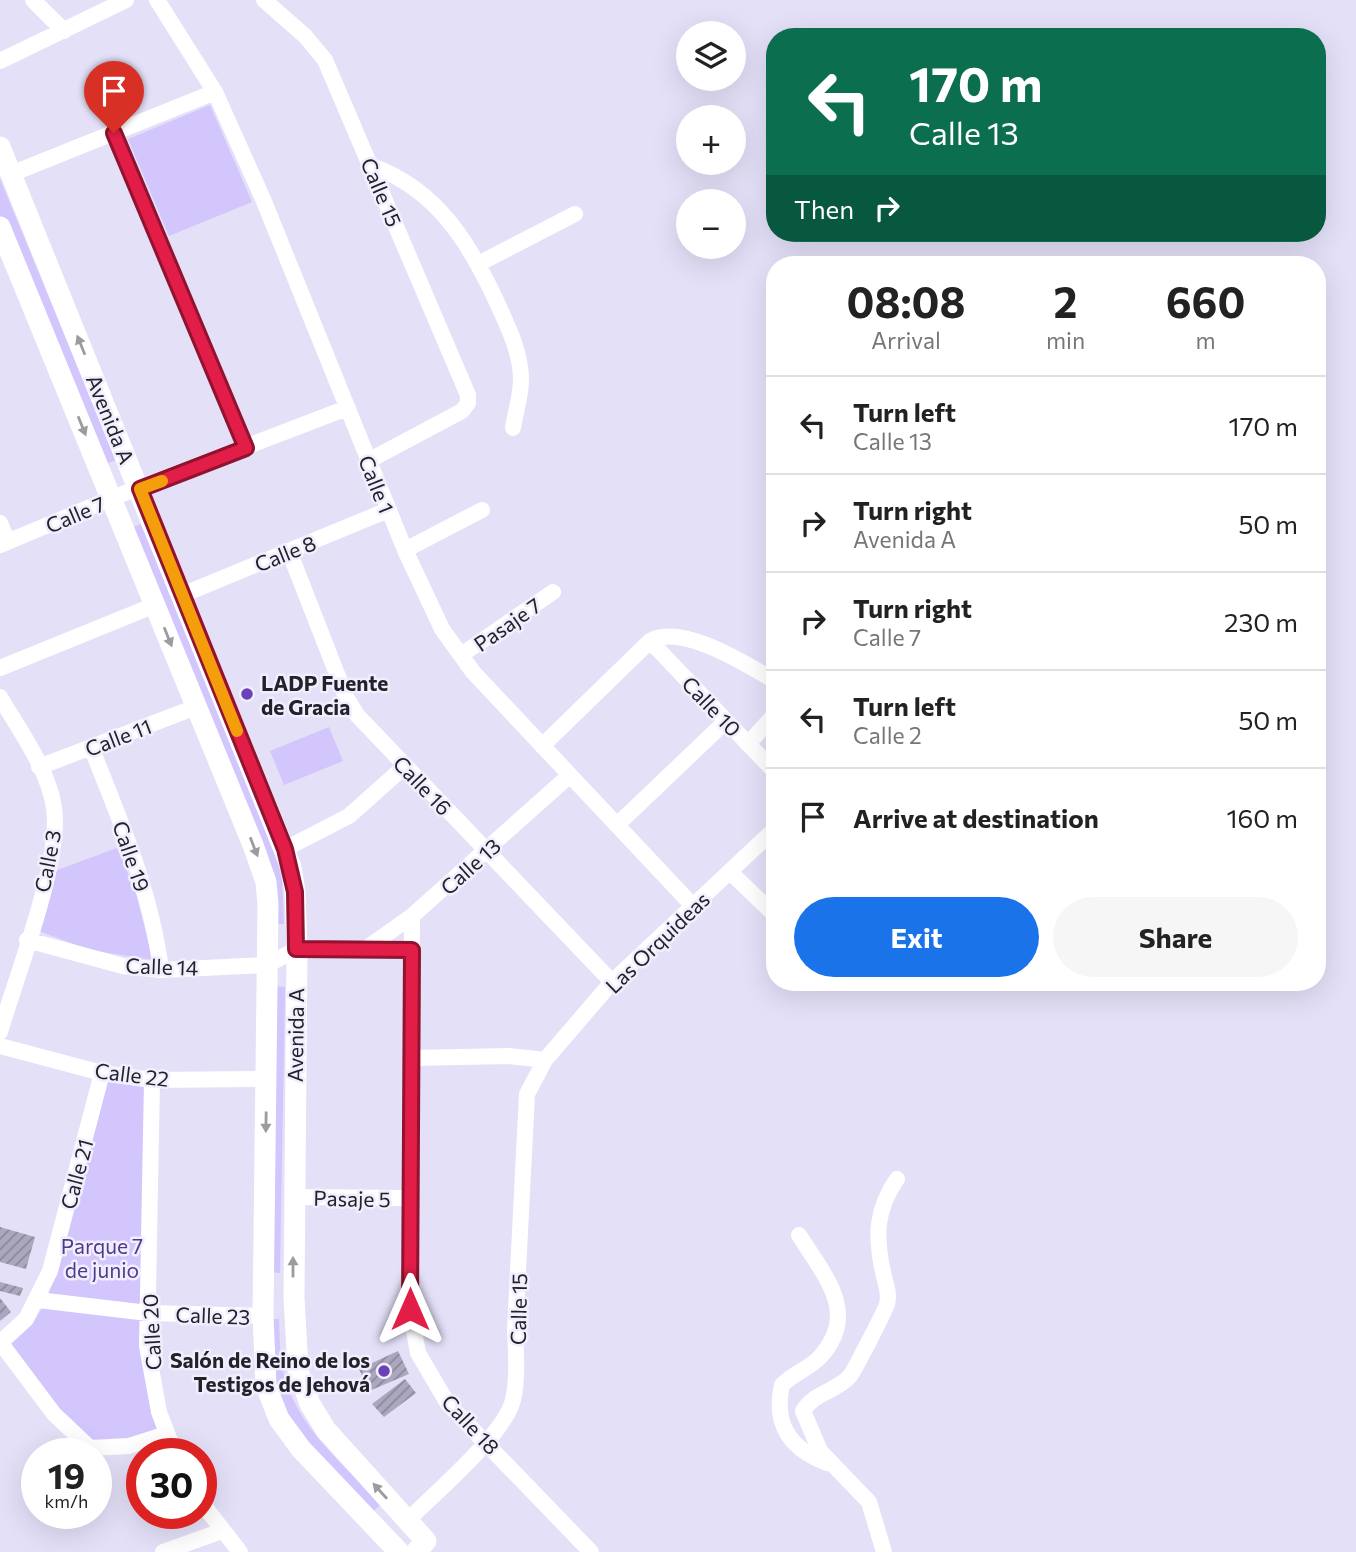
<!DOCTYPE html>
<html lang="en">
<head>
<meta charset="utf-8">
<style>
  body { margin:0; font-family:Commissioner,sans-serif; background:#f6f6f6; color:#222; height:100vh; display:flex; flex-direction:column; font-size:26px; white-space:nowrap }
  * { box-sizing:border-box; margin:0 }
  p { font-size:23px; color:#767676 }
  .icon { flex:none; width:38px; height:38px; fill:none; stroke:currentColor; stroke-width:2; stroke-linecap:round; stroke-linejoin:round }
  .map { position:relative; flex:1; overflow:hidden }
  .details { position:absolute; left:766px; top:256px; width:560px; height:735px; display:flex; flex-direction:column; background:#fff; border-radius:28px; box-shadow:0 7px 28px #0002 }
  .details>* { flex:none }
  .hud { position:absolute; left:766px; top:28px; width:560px; height:214px; border-radius:28px; box-shadow:0 7px 28px #0002; background:#0b6e4f; color:#fff; overflow:hidden }
  .buttons { position:absolute; left:676px; top:21px; display:grid; gap:14px }
  .buttons a { display:grid; place-items:center; width:70px; height:70px; border-radius:50%; background:#fff; box-shadow:0 7px 28px #0002; font-size:35px }
  .speed { position:absolute; left:21px; top:1438px; display:flex; gap:14px; font-size:35px; font-weight:700; text-align:center }
  .speed>* { display:grid; place-content:center; width:91px; height:91px; border-radius:50%; background:#fff; box-shadow:0 7px 28px #0002; line-height:1 }
  .speed small { font-size:18px; font-weight:400 }
  .speed .limit { border:10px solid #d22; background:#fff; color:#111 }
  .pin { position:absolute; display:grid; place-items:center; width:60px; height:60px; color:#fff; margin:-72px -30px; border-radius:50% 50% 50% 0; rotate:-45deg; box-shadow:0 0 7px #0007 }
  .pin .icon { rotate:45deg }
  .me { position:absolute; width:77px; margin:-38px; rotate:0deg; stroke-linejoin:round; filter:drop-shadow(0 0 5px #0008) }
  .turn { display:flex; align-items:center; gap:24px; height:147px; padding:0 28px; font-size:32px }
  .turn .icon { width:91px; height:91px; stroke-width:2.5 }
  .turn b { display:block; font-size:49px; line-height:60px }
  .then { display:flex; align-items:center; height:66px; padding:0 28px; background:#0003; gap:14px; font-size:26px }
  .eta { display:flex; justify-content:space-evenly; align-items:center; height:119px; text-align:center }
  .eta b { font-size:42px; font-weight:700; line-height:49px }
  .action { display:flex; gap:14px; margin-top:auto; padding:14px 28px }
  .action a { flex:1; height:80px; border-radius:42px; background:#1a73e8; color:#fff; font-size:28px; font-weight:700; line-height:80px; text-align:center }
  .action a+a { background:#f6f6f6; color:#222 }
  ul { padding:0; list-style:none }
  li { display:flex; align-items:center; gap:21px; height:98px; padding:0 28px; border-top:2px solid #e0e0e0 }
  li div { flex:1 }
  li b { display:block; font-size:26px }
  li em { font-style:normal }
  .map>svg:first-child { display:block }
  .green { fill:#d2c6fc }
  .building { fill:url(#building-hatch) }
  .lines { fill:none; stroke-linecap:round; stroke-linejoin:round }
  .street { stroke:#fff; stroke-width:16 }
  .secondary { stroke:#fff; stroke-width:21 }
  .oneway { fill:#9c9c9f }
  .route-casing { stroke:#92132f; stroke-width:18 }
  .route { stroke:#e11d48; stroke-width:12 }
  .slow { stroke:#f59e0b; stroke-width:12 }
  .poi-dot { fill:#6a41b9; stroke:#f1eefd; stroke-width:2.5 }
  .labels { text-anchor:middle; dominant-baseline:central; stroke-width:5; stroke-linejoin:round; paint-order:stroke }
  .street-label { font-size:21px; fill:#23222a; stroke:#f1eefd }
  .poi-label { font-size:21px; font-weight:bold; fill:#23222a; stroke:#f1eefd; text-anchor:start }
  .park-label { font-size:21px; fill:#53398c; stroke:#f1eefd }
</style>
</head>
<body>
<div class="map">
<svg width="1356" height="1552" viewBox="0 0 1356 1552">
  <defs>
    <pattern id="building-hatch" width="6" height="6" patternUnits="userSpaceOnUse" patternTransform="scale(1.75)"><rect width="6" height="6" fill="#aba7be"/><path d="M-1 1l2-2M0 6l6-6M5 7l2-2" fill="none" stroke="#8b889b"/></pattern>
  </defs>
  <rect width="100%" height="100%" fill="#e4e0f8"/>
  <path class="green" d="M210,105L252,202L169,236L128,139Z
    M0,179L116,460L104,465L0,216Z
    M141,524L272,840L282,879L284,924H273L128,529Z
    M329,727L343,761L284,785L270,751Z
    M117,848L135,890L153,960L90,950L36,930L52,872Z
    M272,986L285,987L280,1273L268,1272Z
    M106,1081L148,1087L143,1308L48,1297Z
    M44,1305L143,1318L144,1372L160,1430L118,1440H91L58,1409L8,1345L33,1323Z
    M267,1319H279C280,1337 279,1357 284,1374C297,1428 345,1466 382,1504L370,1514L285,1417L271,1383Z"/>
  <path class="building" d="M0,1227L35,1237L26,1269L0,1262Z
    M0,1282L23,1288L20,1296L0,1291Z
    M0,1298L11,1312L0,1321Z
    M398,1351L409,1374L369,1391L359,1369Z
    M405,1379L416,1393L384,1417L372,1404Z"/>
  <g class="lines">
    <path class="street" d="M33,0L64,31
      M157,0L215,92L263,199L405,550L442,629L473,672L693,906
      M264,0L305,36L325,60L468,395V403L462,411L368,461
      M0,61L126,0
      M114,133L246,448
      M372,166C439,190 472,247 500,309C510,331 521,355 521,380C521,396 515,413 513,428
      M11,174L215,92
      M480,263L575,214
      M0,523L8,542
      M0,545L112,498L347,408
      M405,550L482,510
      M289,551L346,697L357,715L612,982
      M182,595L388,510
      M650,641L775,772
      M461,655L553,592
      M0,668L155,605
      M0,697C19,730 49,770 54,808C62,860 16,977 0,1032
      M748,744L775,714
      M542,746L650,641C682,623 746,664 775,681
      M91,747C120,820 151,891 161,970
      M39,767L196,707
      M617,825L726,721
      M285,849L349,816L405,766
      M730,872L775,915
      M412,916L410,1309L418,1353L448,1404L591,1552
      M27,940L123,966L161,970L267,965L297,949L412,950
      M364,950L412,916L570,775
      M0,1046L102,1073L152,1080L267,1079
      M411,1058L509,1056L545,1060
      M152,1080L147,1346L159,1412L175,1454
      M293,1197L410,1198
      M799,1235C823,1274 860,1312 821,1356C811,1368 793,1373 782,1385C773,1424 790,1449 827,1463
      M38,1300L148,1313L263,1316
      M0,1342L54,1414L90,1448L129,1446L166,1434
      M0,1343L26,1319L50,1271L102,1073
      M201,1502L240,1552
      M407,1521C434,1494 505,1434 513,1400C518,1377 516,1353 515,1330L527,1094L545,1060L612,982L775,829
      M163,1552L222,1531
      M884,1552L869,1502L820,1451L803,1411C814,1392 836,1392 850,1376C853,1373 886,1309 887,1304C890,1293 885,1282 883,1272C875,1236 876,1209 897,1179"/>
    <path class="secondary" d="M0,147L291,867L295,892L297,949L294,1297L298,1371L310,1404L326,1430L426,1541L416,1552
      M0,227L253,845L266,882L268,904L263,1316L266,1386L279,1419L301,1449L399,1552"/>
  </g>
  <defs><path id="oneway-solid" d="M-6-.8H1V-3.2L6.5 0L1 3.2V.8H-6Z" transform="scale(1.75)"/></defs>
  <g class="oneway">
    <use href="#oneway-solid" transform="translate(81 345) rotate(-112)"/>
    <use href="#oneway-solid" transform="translate(82 426) rotate(68)"/>
    <use href="#oneway-solid" transform="translate(168 637) rotate(68)"/>
    <use href="#oneway-solid" transform="translate(254 847) rotate(69)"/>
    <use href="#oneway-solid" transform="translate(266 1122) rotate(91)"/>
    <use href="#oneway-solid" transform="translate(293 1267) rotate(-90)"/>
    <use href="#oneway-solid" transform="translate(380 1491) rotate(-132)"/>
  </g>
  <g class="lines">
    <g class="route-casing">
      <path id="route" d="M114,133L246,448L140,489L285,849L295,892L296,949L412,950L410,1309"/>
    </g>
    <use href="#route" class="route"/>
    <path class="slow" d="M162,481L140,489L237,731"/>
  </g>
  <g class="poi-dot">
    <circle cx="247" cy="694" r="7"/>
    <circle cx="384" cy="1371" r="7"/>
  </g>
  <g class="labels">
    <g class="street-label">
      <text transform="translate(382 192) rotate(67)">Calle 15</text>
      <text transform="translate(111 419) rotate(68)">Avenida A</text>
      <text transform="translate(377 484) rotate(68)">Calle 1</text>
      <text transform="translate(75 514) rotate(-23)">Calle 7</text>
      <text transform="translate(285 553) rotate(-22)">Calle 8</text>
      <text transform="translate(507 624) rotate(-35)">Pasaje 7</text>
      <text transform="translate(712 706) rotate(46)">Calle 10</text>
      <text transform="translate(118 737) rotate(-21)">Calle 11</text>
      <text transform="translate(423 785) rotate(46)">Calle 16</text>
      <text transform="translate(132 856) rotate(71)">Calle 19</text>
      <text transform="translate(47 861) rotate(-79)">Calle 3</text>
      <text transform="translate(470 866) rotate(-42)">Calle 13</text>
      <text transform="translate(657 942) rotate(-44)">Las Orquideas</text>
      <text transform="translate(162 966) rotate(2)">Calle 14</text>
      <text transform="translate(295 1035) rotate(-89)">Avenida A</text>
      <text transform="translate(132 1074) rotate(7)">Calle 22</text>
      <text transform="translate(76 1174) rotate(-75)">Calle 21</text>
      <text transform="translate(352 1198) rotate(1)">Pasaje 5</text>
      <text transform="translate(518 1309) rotate(-89)">Calle 15</text>
      <text transform="translate(213 1315) rotate(2)">Calle 23</text>
      <text transform="translate(151 1332) rotate(-93)">Calle 20</text>
      <text transform="translate(471 1424) rotate(47)">Calle 18</text>
    </g>
    <g class="poi-label">
      <text x="261" y="682">LADP Fuente<tspan x="261" dy="24">de Gracia</tspan></text>
      <text x="370" y="1359" text-anchor="end">Salón de Reino de los<tspan x="370" dy="24">Testigos de Jehová</tspan></text>
    </g>
    <g class="park-label">
      <text x="102" y="1245">Parque 7<tspan x="102" dy="24">de junio</tspan></text>
    </g>
  </g>
</svg>
<div class="buttons">
<a><svg class="icon" aria-label="layers" viewBox="0 0 24 24"><path d="M12 4l9 5-9 5-9-5zM3 14l9 5 9-5"/></svg></a>
<a>+</a>
<a>−</a>
</div>
<div class="speed"><div>19<small>km/h</small></div><div class="limit">30</div></div>
<div class="pin" style="left:114px;top:133px;background:#d93025"><svg class="icon" aria-label="arrive" viewBox="0 0 24 24"><path d="M6 21V4h12l-3 4 3 4H6"/></svg></div>
<svg class="me" style="left:410px;top:1309px" viewBox="-20 -20 40 40"><path d="M0-17L14 15 0 8-14 15z" fill="#e11d48" stroke="#fff" stroke-width="4"/></svg>
<div class="hud">
<div class="turn"><svg class="icon" aria-label="left" viewBox="0 0 24 24"><path d="M17 20v-9H6M10 6l-5 5 5 5"/></svg><div><b>170 m</b>Calle 13</div></div>
<div class="then">Then<svg class="icon" aria-label="right" viewBox="0 0 24 24"><path d="M7 20v-9h11M14 6l5 5-5 5"/></svg></div>
</div>
<section class="details">
<div class="eta">
<div><b>08:08</b><p>Arrival</p></div>
<div><b>2</b><p>min</p></div>
<div><b>660</b><p>m</p></div>
</div>
<ul>
<li><svg class="icon" aria-label="left" viewBox="0 0 24 24"><path d="M17 20v-9H6M10 6l-5 5 5 5"/></svg><div><b>Turn left</b><p>Calle 13</p></div><em>170 m</em></li>
<li><svg class="icon" aria-label="right" viewBox="0 0 24 24"><path d="M7 20v-9h11M14 6l5 5-5 5"/></svg><div><b>Turn right</b><p>Avenida A</p></div><em>50 m</em></li>
<li><svg class="icon" aria-label="right" viewBox="0 0 24 24"><path d="M7 20v-9h11M14 6l5 5-5 5"/></svg><div><b>Turn right</b><p>Calle 7</p></div><em>230 m</em></li>
<li><svg class="icon" aria-label="left" viewBox="0 0 24 24"><path d="M17 20v-9H6M10 6l-5 5 5 5"/></svg><div><b>Turn left</b><p>Calle 2</p></div><em>50 m</em></li>
<li><svg class="icon" aria-label="arrive" viewBox="0 0 24 24"><path d="M6 21V4h12l-3 4 3 4H6"/></svg><div><b>Arrive at destination</b></div><em>160 m</em></li>
</ul>
<div class="action"><a>Exit</a><a>Share</a></div>
</section>
</div>
</body>
</html>
